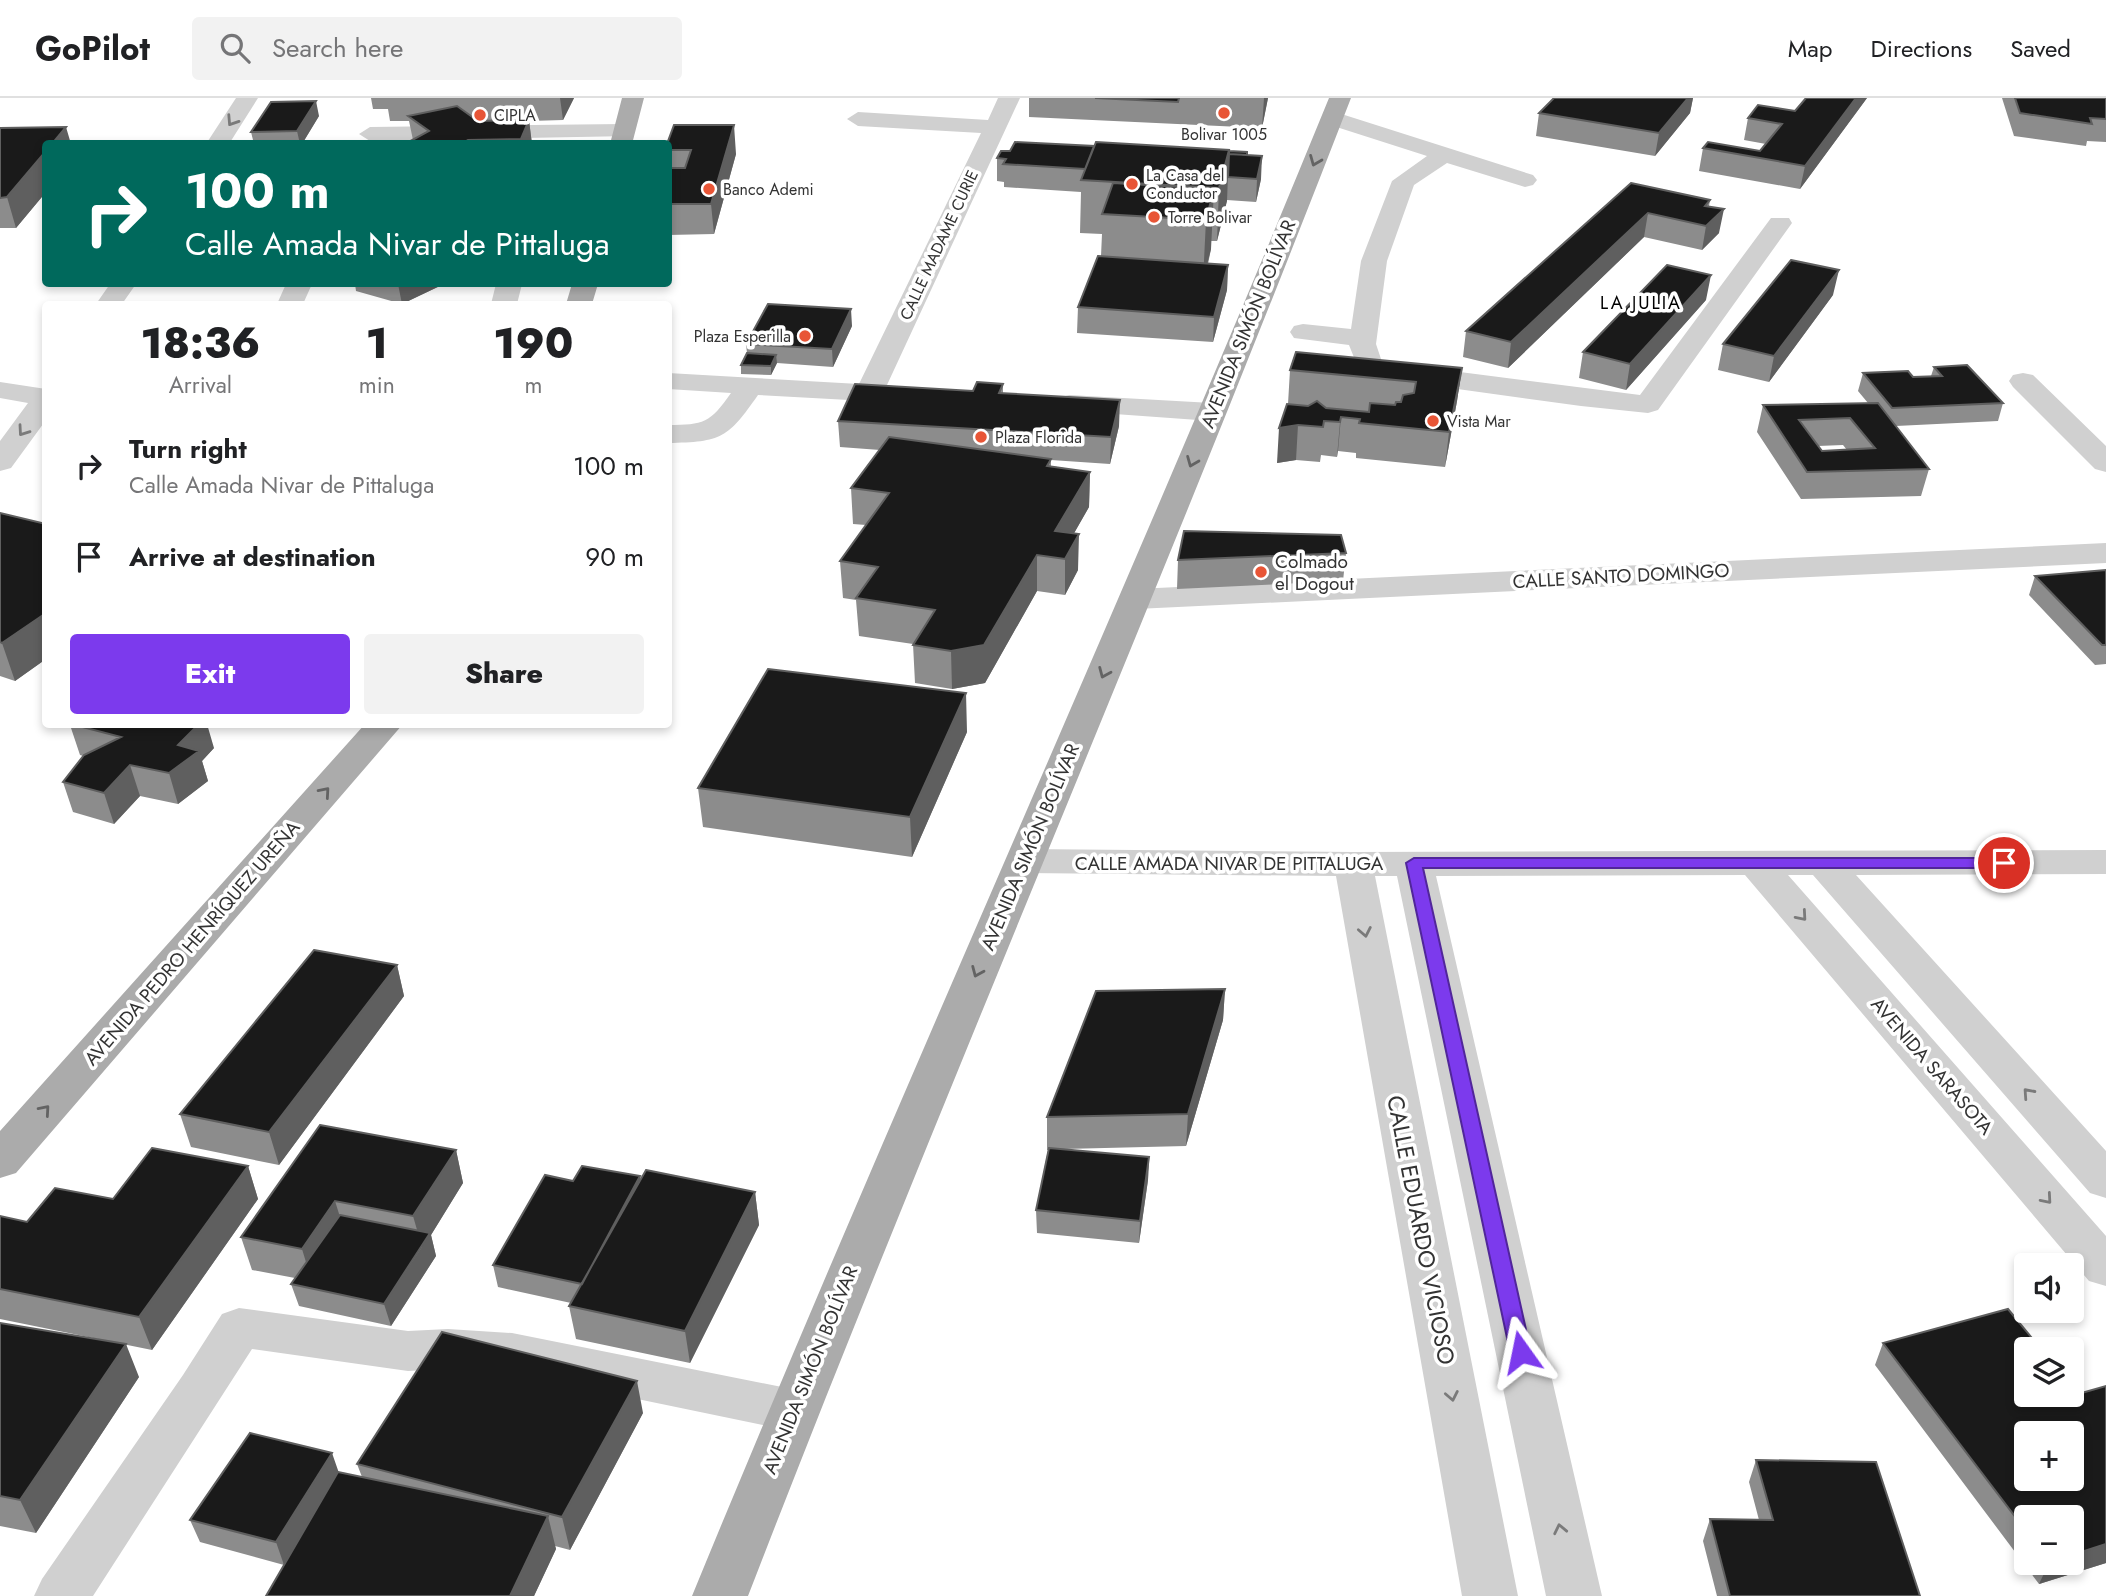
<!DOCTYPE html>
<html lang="en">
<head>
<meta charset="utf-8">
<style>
  body { margin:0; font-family:Jost,sans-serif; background:#f2f2f2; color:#202124; height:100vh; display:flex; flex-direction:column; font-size:26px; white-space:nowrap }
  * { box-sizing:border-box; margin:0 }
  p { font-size:23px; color:#757577 }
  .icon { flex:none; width:38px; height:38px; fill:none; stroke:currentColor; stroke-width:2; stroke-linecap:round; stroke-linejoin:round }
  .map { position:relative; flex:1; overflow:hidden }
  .panel { position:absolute; left:42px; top:203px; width:630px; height:427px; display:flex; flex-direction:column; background:#fff; border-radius:7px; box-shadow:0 4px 10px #0003 }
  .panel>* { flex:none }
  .guide { position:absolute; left:42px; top:42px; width:630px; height:147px; border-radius:7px; box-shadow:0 4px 10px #0003; background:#00695c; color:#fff; overflow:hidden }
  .tools { position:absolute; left:2014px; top:1155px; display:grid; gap:14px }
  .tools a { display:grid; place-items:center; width:70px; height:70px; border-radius:7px; background:#fff; box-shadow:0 4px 10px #0003; font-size:35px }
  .pin { position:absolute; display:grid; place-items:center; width:60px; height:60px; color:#fff; margin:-30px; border:4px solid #fff; border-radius:50%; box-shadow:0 2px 7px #0007 }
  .me { position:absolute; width:77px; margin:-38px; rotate:348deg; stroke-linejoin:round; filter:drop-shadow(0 0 5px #0008) }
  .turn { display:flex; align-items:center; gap:24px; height:147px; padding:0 28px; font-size:32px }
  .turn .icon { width:91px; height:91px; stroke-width:2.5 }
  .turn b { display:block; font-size:49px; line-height:60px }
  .eta { display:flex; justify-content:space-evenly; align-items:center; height:119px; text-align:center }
  .eta b { font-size:42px; font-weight:800; line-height:49px }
  .action { display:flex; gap:14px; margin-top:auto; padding:14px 28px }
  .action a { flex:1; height:80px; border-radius:7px; background:#7c3aed; color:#fff; font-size:28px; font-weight:800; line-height:80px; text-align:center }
  .action a+a { background:#f2f2f2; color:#202124 }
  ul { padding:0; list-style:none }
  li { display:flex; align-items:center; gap:21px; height:91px; padding:0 28px }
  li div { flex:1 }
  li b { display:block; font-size:26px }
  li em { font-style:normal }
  header { display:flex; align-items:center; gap:42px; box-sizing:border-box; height:98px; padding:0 35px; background:#fff; border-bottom:2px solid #e0e0e0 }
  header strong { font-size:33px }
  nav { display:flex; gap:38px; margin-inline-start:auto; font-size:24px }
  .search { width:490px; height:63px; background:#f2f2f2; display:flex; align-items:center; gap:18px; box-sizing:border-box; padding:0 24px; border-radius:7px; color:#757577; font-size:26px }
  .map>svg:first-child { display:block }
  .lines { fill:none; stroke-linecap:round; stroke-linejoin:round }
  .minor { fill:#d0d0d0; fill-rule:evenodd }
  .major { fill:#ababab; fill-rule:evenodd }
  .wall { fill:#8c8c8c; fill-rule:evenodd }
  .shaded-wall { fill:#5f5f5f }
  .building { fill:#1a1a1a; stroke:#5f5f5f; stroke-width:2; fill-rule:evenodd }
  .oneway { stroke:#7a7a7a }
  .oneway2 { stroke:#636363 }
  .route { fill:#7c3aed; stroke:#51269a; stroke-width:2 }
  .poi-dot { fill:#e85536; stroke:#fff; stroke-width:2.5 }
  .labels { text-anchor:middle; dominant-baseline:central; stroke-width:7; stroke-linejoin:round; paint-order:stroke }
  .far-poi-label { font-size:16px; fill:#333; stroke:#fff; text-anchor:start }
  .far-street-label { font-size:16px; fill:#333; stroke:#fff }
  .far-neighbourhood-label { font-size:18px; letter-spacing:2px; fill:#000; stroke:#fff }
  .street-label { font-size:19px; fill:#333; stroke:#fff }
  .poi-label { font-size:19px; fill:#333; stroke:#fff; text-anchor:start }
  .near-street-label { font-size:23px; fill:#333; stroke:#fff }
</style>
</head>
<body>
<header>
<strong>GoPilot</strong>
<div class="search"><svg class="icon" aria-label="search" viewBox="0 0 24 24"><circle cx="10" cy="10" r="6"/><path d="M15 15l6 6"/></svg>Search here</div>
<nav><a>Map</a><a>Directions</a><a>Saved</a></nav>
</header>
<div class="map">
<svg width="2106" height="1498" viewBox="0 0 2106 1498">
  <rect width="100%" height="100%" fill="#fff"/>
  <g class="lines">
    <path class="minor" d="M236,0H258L229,46H206Z
      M998,0H1020L887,287L914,291L918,297L914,303L904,305L758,297C728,340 722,344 668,345V327C704,327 710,325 731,295L668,291V275L859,286L981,35L858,28L847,21L858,14L988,22Z
      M1332,13L1533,77L1537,82L1533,87L1525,89L1447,65L1414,87L1387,163L1376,246L1382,264L1640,297L1771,120H1789L1792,125L1658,312L1648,315L1581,308L1371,279L1361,277L1349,247L1294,240L1290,234L1294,228L1303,226L1351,231L1361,163L1392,83L1427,58L1324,25L1321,20Z
      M624,26L632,28L635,33L632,38L370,43L359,36L370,29Z
      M110,186H136L122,206H96Z
      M286,186H312L303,206H277Z
      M496,186H522L517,206H491Z
      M2023,275L2033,277L2106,348V374L2095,371L2013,289L2009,283L2013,277Z
      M0,284L46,291V322L11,370L0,373V343L28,305L0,300Z
      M1069,297L1212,305L1222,308L1226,314L1222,320L1212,323L1059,312L1055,306L1059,300Z
      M2106,445V465L1136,511L1124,508L1120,501L1124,494L1136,491Z
      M1025,751L1353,754L2106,752V776L1856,777L2106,1053V1100L2090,1095L1813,777H1788L2106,1138V1188L2089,1183L1745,777L1436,778L1602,1498H1546L1397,778H1375L1518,1498H1462L1336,778L1025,775L1011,772L1006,763L1011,754Z
      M239,1210L408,1233L448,1231L512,1235L792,1291L810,1297L818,1312L810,1327L792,1333L512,1275L448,1271L408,1273L252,1251L93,1498H34L42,1481L183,1277L222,1216Z"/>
    <path class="major" d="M622,0H644L632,46H610Z
      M1329,0H1351C1157,502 942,996 748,1498H692C898,996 1124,502 1329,0Z
      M572,186H598L592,206H566Z
      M365,626H403L16,1075L0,1080V1033Z"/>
  </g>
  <path class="wall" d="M371,0H574L563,22L529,23L532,46H405L413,42L409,23H390L388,11H373Z
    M1029,0H1268L1262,30L1029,19Z
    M1554,0H1693L1690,15L1655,58L1536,38L1539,15Z
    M1867,0L1800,91L1699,73L1703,50L1760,53L1766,46L1744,42L1748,20L1795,13Z
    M2002,0H2106V44L2087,43L2086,48L2014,38Z
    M319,18L302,46H254L251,34Z
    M0,30L46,46V94L16,130H0Z
    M668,46L736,56L714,136L668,137Z
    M1094,48L1229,53L1247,57L1261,81L1256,104L1227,102L1217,143H1211V151L1208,166L1228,167L1227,192L1213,244L1077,235L1078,209L1101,158L1102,136L1080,135L1081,94L1004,89V84L997,83V60Z
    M1631,85L1710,102L1709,108L1719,135L1702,152L1644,139L1508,270L1463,259L1466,233Z
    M355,186H444L402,206L356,193Z
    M1833,197L1769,284L1718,272L1723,246Z
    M1706,202L1626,292L1579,280L1583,254Z
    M852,228L833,269L777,265L771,277L741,276V267L747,255L746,246Z
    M1934,269L2003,305L1998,323L1896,328L1929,371L1921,398L1801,401L1757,334L1763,307L1868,305L1858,293L1863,275L1913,279L1931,278ZM1843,347L1847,352L1822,353L1818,348Z
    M1462,270L1457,303L1445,369L1356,360V355L1338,353L1337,359L1321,357L1320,364L1296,362L1277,365L1309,308L1288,306L1290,272Z
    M1003,286V295L1119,328L1110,366L1051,362V368L1090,374L1089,409L1074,435L1078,472L1065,497L1037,493L985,585L952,591L915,585L913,546L859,538L856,502L843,500L840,463L866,427L853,426L851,390L880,352L840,349L838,323Z
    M0,415L46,426V561L15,583L0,578Z
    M1346,455L1343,483L1177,491L1178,462Z
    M2106,472V566L2095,567L2029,497L2035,478Z
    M70,627L214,650L202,663L208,683L178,706L140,698L114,726L73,714L63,684L83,658L80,657Z
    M967,634L912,759L703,729L698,690Z
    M397,867L404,898L279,1067L191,1049L180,1016Z
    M1225,891L1223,922L1186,1048L1064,1051L1149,1059L1148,1082L1139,1145L1037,1135L1036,1112L1048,1052H1047V1019Z
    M456,1052L463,1085L431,1137L436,1158L391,1228L299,1208L291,1186L295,1180L252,1172L241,1139Z
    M248,1068L258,1101L152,1252L0,1221V1118L27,1124L113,1101Z
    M640,1081L755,1094L759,1127L690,1265L576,1241L569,1208L571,1205L498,1189L493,1167L573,1083Z
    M0,1225L139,1279L36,1435L0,1428Z
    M1883,1245L2078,1296L2106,1288V1465L2039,1486L1875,1267ZM2026,1419L2072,1465H2026Z
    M643,1315L570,1452L555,1448L556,1451L534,1498H266L284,1467L200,1444L190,1422L338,1374L362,1379L357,1366Z
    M1756,1362L1920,1498H1717L1703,1443L1710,1421L1759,1422L1749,1384Z"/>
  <path class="shaded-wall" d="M560,0H574L563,22Z
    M1264,0H1268L1262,30Z
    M1688,0H1693L1690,15L1655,58L1659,35Z
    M1856,0H1867L1800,91L1805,68Z
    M316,3L319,18L302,46H300L297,33Z
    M529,22L532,46H522L521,41Z
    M734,27L736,56L714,136L711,106Z
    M66,29L71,46H52Z
    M1229,52L1227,103L1217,143L1219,90Z
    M46,53V94L16,130L7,99Z
    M1262,58L1261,81L1256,104L1257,81Z
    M1214,91L1211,151L1203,183L1206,122Z
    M1724,111L1719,135L1702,152L1706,128Z
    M1648,115L1644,139L1508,270L1511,244Z
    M1228,167L1227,192L1213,244L1214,219Z
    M1839,172L1833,197L1769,284L1774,258Z
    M1711,177L1706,202L1626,292L1630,266Z
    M398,186H444L402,206Z
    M851,211L852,228L833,269L832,251Z
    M776,257L777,265L771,277V268Z
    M1462,270L1457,303L1445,369L1449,334Z
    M1120,302L1119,328L1110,366L1111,339Z
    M1341,319L1338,353L1337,359L1340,324Z
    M1298,327L1296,362L1277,365L1279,330Z
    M1090,374L1089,409L1060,460L1055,433Z
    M1079,436L1078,472L1065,497V461Z
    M1037,457V493L985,585L952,591L951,553Z
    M46,515V561L15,583L2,545Z
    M966,595L967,634L912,759L910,719Z
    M199,626H207L214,650L202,663L208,683L178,706L169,675L178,647Z
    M130,667L140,698L114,726L104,695Z
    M397,867L404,898L279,1067L269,1034Z
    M1225,891L1223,922L1186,1048L1188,1016Z
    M456,1052L463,1085L431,1137L436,1158L391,1228L384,1206L422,1149L413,1118Z
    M1149,1059L1148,1082L1139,1145L1140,1123Z
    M248,1068L258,1101L152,1252L139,1219Z
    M640,1078L644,1100L582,1186Z
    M755,1094L759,1127L690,1265L685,1233Z
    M335,1103L345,1135L312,1184L302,1151Z
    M126,1246L139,1279L36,1435L20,1402Z
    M637,1283L643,1315L570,1452L562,1419Z
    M332,1355L340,1378L284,1467L276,1444Z
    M548,1418L556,1451L534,1498H510Z
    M2106,1446V1465L2039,1486L2049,1465H2072V1457Z"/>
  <path class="building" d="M1095,0H1179L1178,4Z
    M1554,0H1688L1659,35L1539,15Z
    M1806,0H1856L1805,68L1703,50L1708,44L1760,53L1782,26L1748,20L1758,7L1795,13Z
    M2015,0H2106V21L2090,20L2092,26L2020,15Z
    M316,3L297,33L251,34L271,4Z
    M457,8L478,23L529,22L521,41L468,42L461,46H405L429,33L408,18Z
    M674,27H734L711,106H668V70H685L691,52H668V46H667Z
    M66,29L52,46H46V53L7,99L0,100V30Z
    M1015,44L1094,48L1085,71L1003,66L1006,61L997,60L1001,53H1010Z
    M1096,44L1229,52L1219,90L1081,82Z
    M1229,53L1247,54V57L1229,56Z
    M1229,56L1262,58L1257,81L1228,79Z
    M1113,85L1214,91L1206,122L1102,116Z
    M1631,85L1710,102L1705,108L1724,111L1706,128L1648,115L1511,244L1466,233Z
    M1098,158L1228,167L1214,219L1078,209Z
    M1791,162L1839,172L1774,258L1723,246Z
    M1667,167L1711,177L1630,266L1583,254Z
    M768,206L851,211L832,251L746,246Z
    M1296,254L1462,270L1449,334L1359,325L1360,321L1341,319L1340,324L1324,323L1323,329L1298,327L1279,330L1287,306L1308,308L1317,303L1326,310L1369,314L1370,305L1395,307L1396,304H1401L1403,297L1414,295L1416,284L1290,272Z
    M747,255L776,257L771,268L741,267Z
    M1967,267L2003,305L1892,310L1863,275L1908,273L1913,279L1942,278L1934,269Z
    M977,284L1003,286L999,295L1120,302L1111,339L838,323L855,286L973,293Z
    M1878,305L1929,371L1807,374L1763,307ZM1850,320L1875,350L1822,353L1799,322Z
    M889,339L1051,361L1047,368L1090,374L1055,433L1079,436L1065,461L1037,457L984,547L951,553L913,547L935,512L856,500L878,469L840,463L889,395L851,390Z
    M0,415L46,426V515L2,545L0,544Z
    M1184,433L1341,437L1346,455L1178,462Z
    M2106,472V547H2102L2035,478Z
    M768,571L966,595L910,719L698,690Z
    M199,626L178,647L199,653L169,675L130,667L104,695L63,684L84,657L121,639L71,626Z
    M314,852L397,867L269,1034L180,1016Z
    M1225,891L1188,1016L1047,1019L1096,893Z
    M320,1027L456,1052L413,1118L335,1103L302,1151L241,1139Z
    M152,1050L248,1068L139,1219L0,1191V1118L27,1124L55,1090L113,1101Z
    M1049,1050L1149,1059L1140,1123L1036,1112Z
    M582,1068L640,1078L582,1186L493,1167L545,1077L573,1083Z
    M646,1072L755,1094L685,1233L569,1208Z
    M340,1117L430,1135L384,1206L291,1186Z
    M2008,1211L2041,1251H2026V1297H2072V1288L2078,1296L2106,1288V1446L2072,1457V1419H2026V1433L1883,1245ZM2026,1335H2072V1381H2026Z
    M0,1225L126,1246L20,1402L0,1398Z
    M442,1234L637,1283L562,1419L357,1366Z
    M250,1335L332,1355L276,1444L190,1422Z
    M1756,1362L1876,1364L1920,1498H1730L1710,1421L1773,1422Z
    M338,1374L548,1418L510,1498H266Z"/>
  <defs><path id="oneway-chevron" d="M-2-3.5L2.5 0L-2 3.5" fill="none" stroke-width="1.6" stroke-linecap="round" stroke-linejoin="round" transform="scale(1.75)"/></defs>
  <g class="oneway">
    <use href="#oneway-chevron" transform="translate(232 23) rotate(123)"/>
    <use href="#oneway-chevron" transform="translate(23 333) rotate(125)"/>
    <use href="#oneway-chevron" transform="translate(1802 818) rotate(49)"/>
    <use href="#oneway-chevron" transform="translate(1365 834) rotate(79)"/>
    <use href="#oneway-chevron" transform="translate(2028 995) rotate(-132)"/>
    <use href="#oneway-chevron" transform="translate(2047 1101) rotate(49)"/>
    <use href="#oneway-chevron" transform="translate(1452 1298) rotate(79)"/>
    <use href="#oneway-chevron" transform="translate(1560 1431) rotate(-102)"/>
  </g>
  <g class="oneway2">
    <use href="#oneway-chevron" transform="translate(1315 63) rotate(112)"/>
    <use href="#oneway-chevron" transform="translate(1192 364) rotate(112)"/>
    <use href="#oneway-chevron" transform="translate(1104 575) rotate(113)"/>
    <use href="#oneway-chevron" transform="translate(325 694) rotate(-49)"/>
    <use href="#oneway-chevron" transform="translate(977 874) rotate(113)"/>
    <use href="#oneway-chevron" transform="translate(45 1012) rotate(-49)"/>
  </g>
  <path class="route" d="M1414,760H2004L2012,765L2004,770H1423L1531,1254L1528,1260H1513L1510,1254L1406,765Z"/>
  <g class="poi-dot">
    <circle cx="1224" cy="15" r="7"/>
    <circle cx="480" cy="17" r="7"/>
    <circle cx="1132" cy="86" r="7"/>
    <circle cx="709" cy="91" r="7"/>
    <circle cx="1154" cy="119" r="7"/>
    <circle cx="805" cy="238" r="7"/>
    <circle cx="1433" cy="323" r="7"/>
    <circle cx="981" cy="339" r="7"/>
    <circle cx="1261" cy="474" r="7"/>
  </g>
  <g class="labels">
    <g class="far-poi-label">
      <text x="494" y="17">CIPLA</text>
      <text x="1224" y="36" text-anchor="middle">Bolivar 1005</text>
      <text x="1146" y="77">La Casa del<tspan x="1146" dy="18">Conductor</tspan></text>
      <text x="723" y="91">Banco Ademi</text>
      <text x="1168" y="119">Torre Bolivar</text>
      <text x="791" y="238" text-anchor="end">Plaza Esperilla</text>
      <text x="1447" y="323">Vista Mar</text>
      <text x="995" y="339">Plaza Florida</text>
    </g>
    <g class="far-street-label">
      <text transform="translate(939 147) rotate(-65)">CALLE MADAME CURIE</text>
    </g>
    <g class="far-neighbourhood-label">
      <text x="1641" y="205">LA JULIA</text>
    </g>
    <g class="street-label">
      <text transform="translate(1248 226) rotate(-68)">AVENIDA SIMÓN BOLÍVAR</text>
      <text transform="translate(1621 478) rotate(-3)">CALLE SANTO DOMINGO</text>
      <text transform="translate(1030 749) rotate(-67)">AVENIDA SIMÓN BOLÍVAR</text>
      <text x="1229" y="765">CALLE AMADA NIVAR DE PITTALUGA</text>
      <text transform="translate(192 845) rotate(-49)">AVENIDA PEDRO HENRÍQUEZ UREÑA</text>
      <text transform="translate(1932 968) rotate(49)">AVENIDA SARASOTA</text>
      <text transform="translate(810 1272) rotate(-68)">AVENIDA SIMÓN BOLÍVAR</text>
    </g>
    <g class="poi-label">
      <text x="1275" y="463">Colmado<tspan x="1275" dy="22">el Dogout</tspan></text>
    </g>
    <g class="near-street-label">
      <text transform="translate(1421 1132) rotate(79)">CALLE EDUARDO VICIOSO</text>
    </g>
  </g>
</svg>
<div class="tools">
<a><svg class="icon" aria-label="sound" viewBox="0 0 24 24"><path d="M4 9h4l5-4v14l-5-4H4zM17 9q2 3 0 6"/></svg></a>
<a><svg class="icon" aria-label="layers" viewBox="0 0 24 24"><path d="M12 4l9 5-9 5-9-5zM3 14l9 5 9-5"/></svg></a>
<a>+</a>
<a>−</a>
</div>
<div class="pin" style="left:2004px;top:765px;background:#d93025"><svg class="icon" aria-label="arrive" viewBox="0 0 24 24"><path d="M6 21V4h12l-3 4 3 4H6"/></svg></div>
<svg class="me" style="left:1521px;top:1254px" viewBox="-20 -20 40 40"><path d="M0-17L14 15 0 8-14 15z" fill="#7c3aed" stroke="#fff" stroke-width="4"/></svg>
<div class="guide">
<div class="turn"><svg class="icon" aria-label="right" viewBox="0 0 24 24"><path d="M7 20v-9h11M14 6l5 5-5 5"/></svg><div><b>100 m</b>Calle Amada Nivar de Pittaluga</div></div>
</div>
<section class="panel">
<div class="eta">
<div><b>18:36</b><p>Arrival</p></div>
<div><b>1</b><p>min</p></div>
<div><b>190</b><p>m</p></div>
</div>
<ul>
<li><svg class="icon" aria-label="right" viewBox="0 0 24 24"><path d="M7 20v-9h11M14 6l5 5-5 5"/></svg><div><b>Turn right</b><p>Calle Amada Nivar de Pittaluga</p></div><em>100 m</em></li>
<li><svg class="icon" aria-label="arrive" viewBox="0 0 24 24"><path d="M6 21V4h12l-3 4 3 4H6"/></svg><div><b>Arrive at destination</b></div><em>90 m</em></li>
</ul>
<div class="action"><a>Exit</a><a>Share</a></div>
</section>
</div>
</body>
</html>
